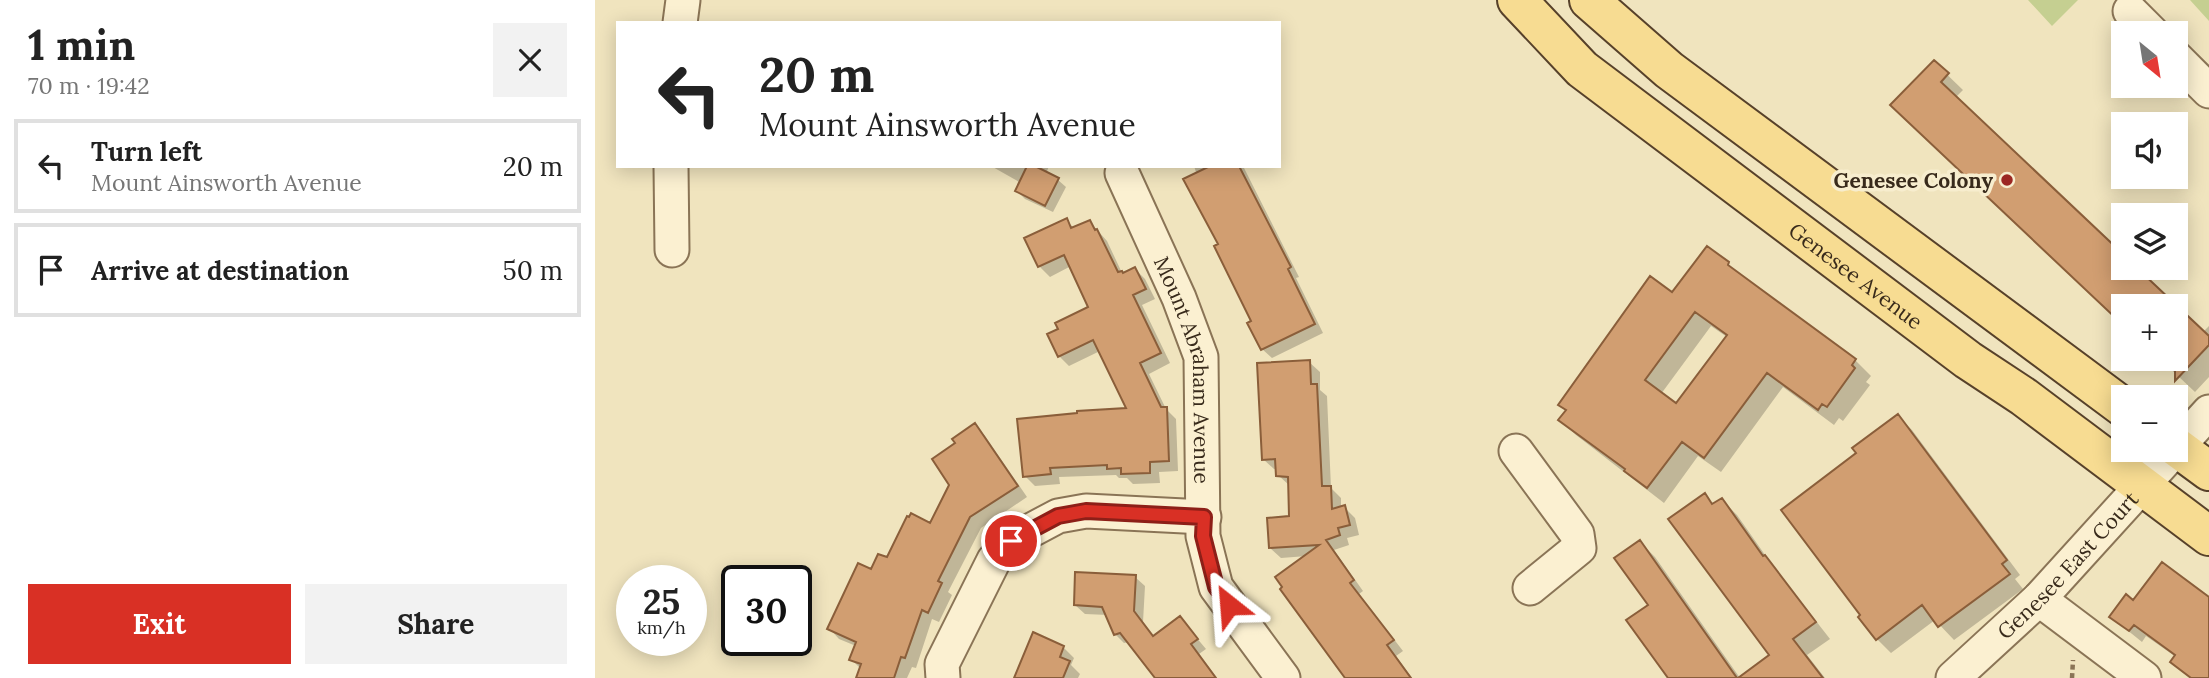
<!DOCTYPE html>
<html lang="en">
<head>
<meta charset="utf-8">
<style>
  body { margin:0; font-family:Lora,serif; background:#f2f2f2; color:#222; height:100vh; display:flex; flex-direction:column; font-size:26px; white-space:nowrap }
  * { box-sizing:border-box; margin:0 }
  p { font-size:23px; color:#767676 }
  .icon { flex:none; width:38px; height:38px; fill:none; stroke:currentColor; stroke-width:2; stroke-linecap:round; stroke-linejoin:round }
  .map { position:relative; flex:1; overflow:hidden }
  .drawer { display:flex; flex-direction:column; background:#fff; width:595px }
  .drawer>* { flex:none }
  .hud { position:absolute; left:21px; top:21px; width:665px; height:147px; border-radius:0px; box-shadow:0 4px 18px #0003; background:#fff; color:#222; overflow:hidden }
  .needle { width:46px; rotate:150deg }
  .tools { position:absolute; left:1516px; top:21px; display:grid; gap:14px }
  .tools a { display:grid; place-items:center; width:77px; height:77px; border-radius:0px; background:#fff; box-shadow:0 4px 18px #0003; font-size:35px }
  .speed { position:absolute; left:21px; top:565px; display:flex; gap:14px; font-size:35px; font-weight:700; text-align:center }
  .speed>* { display:grid; place-content:center; width:91px; height:91px; border-radius:50%; background:#fff; box-shadow:0 4px 18px #0003; line-height:1 }
  .speed small { font-size:18px; font-weight:400 }
  .speed .limit { border:4px solid #111; border-radius:10px; background:#fff; color:#111 }
  .pin { position:absolute; display:grid; place-items:center; width:60px; height:60px; color:#fff; margin:-30px; border:4px solid #fff; border-radius:50%; box-shadow:0 2px 7px #0007 }
  .me { position:absolute; width:77px; margin:-38px; rotate:332deg; stroke-linejoin:round; filter:drop-shadow(0 0 5px #0008) }
  .turn { display:flex; align-items:center; gap:24px; height:147px; padding:0 28px; font-size:32px }
  .turn .icon { width:91px; height:91px; stroke-width:2.5 }
  .turn b { display:block; font-size:49px; line-height:60px }
  .round { display:grid; place-items:center; flex:none; width:74px; height:74px; border-radius:0px; background:#f2f2f2 }
  .summary { display:flex; align-items:center; justify-content:space-between; height:119px; padding:0 28px }
  h1 { font-size:42px; font-weight:700; line-height:52px }
  .cta { display:flex; gap:14px; margin-top:auto; padding:14px 28px }
  .cta a { flex:1; height:80px; border-radius:0px; background:#d93025; color:#fff; font-size:28px; font-weight:700; line-height:80px; text-align:center }
  .cta a+a { background:#f2f2f2; color:#222 }
  ul { padding:0; list-style:none }
  li { display:flex; align-items:center; gap:21px; height:94px; margin:0 14px 10px; padding:0 14px; border:4px solid #e0e0e0; border-radius:0px }
  li div { flex:1 }
  li b { display:block; font-size:26px }
  li em { font-style:normal }
  main { display:flex; flex:1; min-height:0 }
  .map>svg:first-child { display:block }
  .green { fill:#c5cf91 }
  .shadow { fill:#0003; fill-rule:evenodd }
  .building { fill:#d19e71; stroke:#8a5e3a; stroke-width:2; fill-rule:evenodd }
  .lines { fill:none; stroke-linecap:round; stroke-linejoin:round }
  .minor-casing { stroke:#8a7456; stroke-width:37 }
  .major-casing { stroke:#57412a; stroke-width:42 }
  .path { stroke:#8a7456; stroke-width:4.5; stroke-dasharray:5 3.5; stroke-linecap:butt }
  .minor { stroke:#fbf0d1; stroke-width:33 }
  .major { stroke:#f7dc92; stroke-width:38 }
  .route-casing { stroke:#8d1f18; stroke-width:18 }
  .route { stroke:#d93025; stroke-width:12 }
  .poi-dot { fill:#9c2722; stroke:#f7edce; stroke-width:2.5 }
  .labels { text-anchor:middle; dominant-baseline:central; stroke-width:7; stroke-linejoin:round; paint-order:stroke }
  .poi-label { font-size:21px; font-weight:bold; fill:#382a1b; stroke:#f7edce; text-anchor:end }
  .street-label { font-size:21px; fill:#382a1b; stroke:#f7edce }
</style>
</head>
<body>
<main>
<section class="drawer">
<div class="summary"><div><h1>1 min</h1><p>70 m · 19:42</p></div><a class="round"><svg class="icon" aria-label="close" viewBox="0 0 24 24"><path d="M6 6l12 12M18 6L6 18"/></svg></a></div>
<ul>
<li><svg class="icon" aria-label="left" viewBox="0 0 24 24"><path d="M17 20v-9H6M10 6l-5 5 5 5"/></svg><div><b>Turn left</b><p>Mount Ainsworth Avenue</p></div><em>20 m</em></li>
<li><svg class="icon" aria-label="arrive" viewBox="0 0 24 24"><path d="M6 21V4h12l-3 4 3 4H6"/></svg><div><b>Arrive at destination</b></div><em>50 m</em></li>
</ul>
<div class="cta"><a>Exit</a><a>Share</a></div>
</section>
<div class="map">
<svg width="1614" height="678" viewBox="0 0 1614 678">
  <rect width="100%" height="100%" fill="#f0e4be"/>
  <path class="green" d="M1433,0H1483L1457,26Z
    M1595,0H1614V21Z"/>
  <path class="shadow" d="M1339,62L1368,90L1360,98L1528,268H1540L1608,332L1614,326V377L1600,392L1565,359H1580V306H1528L1313,120Z
    M396,166H454L451,174L463,180L471,187L458,212L430,199L422,191L426,183Z
    M599,166H648L704,277L701,278L728,333L677,358L667,349L659,322L625,245Z
    M471,220L480,229L495,222L512,241L528,275L540,269L550,279L560,299L547,305L575,363L554,374L571,409L581,419L583,471L564,472L565,483L538,484L532,478H524L521,475L464,477L465,484L440,486L430,476L534,410L505,351L474,366L464,356L495,308L476,266L455,277L444,266Z
    M1133,264L1144,275L1260,360L1276,376L1271,382L1275,385L1248,421L1244,418L1239,425L1188,387L1126,472L1103,456L1069,503L981,435L965,420L972,411L965,404L1078,294ZM1116,326L1132,337L1082,406L1066,394Z
    M714,362L725,372V390L732,396L736,488L746,498V508L749,507L760,518L764,535L752,538L754,545L739,550L768,591L764,594L808,651L801,656L817,678H753L712,556L686,558L675,548L696,518L695,486L683,475L682,469H679L668,459Z
    M1303,416L1317,430L1425,575L1420,579L1428,589L1359,640L1340,620L1296,653L1282,639L1264,453Z
    M380,425L390,436L432,497L386,528L353,592L357,595L344,622L337,619L321,668L317,667L312,678H263L266,669L256,659L261,646L244,639L234,628L277,572L336,525L356,485L363,444Z
    M1110,496L1119,505L1127,500L1142,515L1175,562L1235,639L1212,655L1230,678H1146L1176,656Z
    M1045,542L1060,557L1145,678H1075L1055,605Z
    M540,577L550,586L548,622L559,637L585,618L611,649L604,654L622,678H562L534,642L529,643L520,634L513,615L490,614L480,605Z
    M1539,602L1614,678H1595L1577,662L1581,657L1551,636L1547,642L1516,617Z
    M468,647L479,658L476,665L485,674L483,678H421Z"/>
  <path class="building" d="M1339,60L1354,73L1346,82L1528,254V268H1542L1614,336V345L1580,381V306H1528V325L1295,105Z
    M432,166H440L464,178L450,206L420,191Z
    M615,166H644L696,267L693,269L720,324L666,350L652,323L656,321L619,246L623,244L588,179Z
    M472,218L476,228L495,220L500,230L502,229L523,272L527,271L528,273L540,267L551,289L538,295L566,353L545,363L566,407H572L574,461L555,462V473L526,474V468L512,469V465L455,468L456,474L428,477L422,419L482,413V411L531,408L498,340L463,357L452,334L463,329L460,323L493,307L469,255L443,267L429,238Z
    M1112,246L1134,262L1133,265L1261,359L1257,365L1260,368L1232,407L1227,404L1223,410L1172,373L1109,458L1087,442L1052,488L1029,471L1030,469L963,420L971,410L963,405L1055,276L1077,292ZM1100,312L1132,335L1081,403L1050,380Z
    M715,360L716,384H722L727,486H736L737,509L750,505L755,525L743,528L745,535L731,540L759,580L755,583L799,640L792,645L816,678H750L685,589L687,587L680,577L724,545L674,548L672,518L694,516L693,477L681,476L680,459L667,460L662,363Z
    M1303,414L1412,560L1407,564L1415,574L1343,627L1327,605L1281,640L1263,617L1265,615L1186,510L1261,453L1257,448Z
    M380,423L423,486L375,517L343,581L347,583L333,613L327,610L310,658L306,657L299,678H261L266,664L254,660L261,642L232,629L263,563L276,569L283,554L292,557L312,516L314,517L316,513L335,523L354,485L337,459L360,443L357,439Z
    M1110,493L1117,504L1127,498L1168,556L1170,555L1221,622L1198,639L1228,678H1143L1174,655L1073,519Z
    M1045,540L1142,678H1073L1031,620L1053,605L1019,558Z
    M1567,562L1614,597V678H1596L1575,662L1580,655L1539,625L1534,631L1514,617L1531,594L1538,600Z
    M480,572L541,575L539,611L558,636L585,616L603,639L596,644L621,678H560L525,633L519,635L507,607L479,605Z
    M438,632L469,646L465,657L475,661L468,678H419Z"/>
  <g class="lines">
    <g class="minor-casing">
      <g id="minor">
        <path d="M1535,11L1557,33"/>
        <path d="M85,23L88,0"/>
        <path d="M1580,57L1614,91"/>
        <path d="M76,166L77,250"/>
        <path id="s1" d="M527,173L584,298L606,357L608,536L621,587L688,678"/>
        <path d="M921,451L982,534L984,548L935,588"/>
        <path d="M1444,599L1549,678"/>
        <path d="M348,678L347,664L399,560L416,541L463,516L491,511L609,517"/>
        <path id="s2" d="M1358,678L1444,599L1614,412"/>
      </g>
    </g>
    <g class="major-casing">
      <g id="major">
        <path id="s3" d="M922,0L987,69L1373,360L1429,397L1614,536"/>
        <path d="M994,0L1074,70L1528,407"/>
        <path d="M1580,446L1614,471"/>
      </g>
    </g>
    <path class="path" d="M1477,678L1478,660"/>
    <use href="#minor" class="minor"/>
    <use href="#major" class="major"/>
  </g>
  <g class="lines">
    <g class="route-casing">
      <path id="route" d="M416,541L463,516L491,511L609,517L608,536L621,587L634,605"/>
    </g>
    <use href="#route" class="route"/>
  </g>
  <circle class="poi-dot" cx="1412" cy="180" r="7"/>
  <g class="labels">
    <g class="poi-label">
      <text x="1398" y="180">Genesee Colony</text>
    </g>
    <g class="street-label">
      <text stroke="none"><textPath href="#s3" startOffset="438">Genesee Avenue</textPath></text>
      <text stroke="none"><textPath href="#s1" startOffset="210">Mount Abraham Avenue</textPath></text>
      <text stroke="none"><textPath href="#s2" startOffset="161">Genesee East Court</textPath></text>
    </g>
  </g>
</svg>
<div class="tools">
<a><svg class="needle" viewBox="-14 -14 28 28"><path d="M0-13l5 13h-10z" fill="#e53935"/><path d="M0 13l5-13h-10z" fill="#767676"/></svg></a>
<a><svg class="icon" aria-label="sound" viewBox="0 0 24 24"><path d="M4 9h4l5-4v14l-5-4H4zM17 9q2 3 0 6"/></svg></a>
<a><svg class="icon" aria-label="layers" viewBox="0 0 24 24"><path d="M12 4l9 5-9 5-9-5zM3 14l9 5 9-5"/></svg></a>
<a>+</a>
<a>−</a>
</div>
<div class="speed"><div>25<small>km/h</small></div><div class="limit">30</div></div>
<div class="pin" style="left:416px;top:541px;background:#d93025"><svg class="icon" aria-label="arrive" viewBox="0 0 24 24"><path d="M6 21V4h12l-3 4 3 4H6"/></svg></div>
<svg class="me" style="left:634px;top:605px" viewBox="-20 -20 40 40"><path d="M0-17L14 15 0 8-14 15z" fill="#d93025" stroke="#fff" stroke-width="4"/></svg>
<div class="hud">
<div class="turn"><svg class="icon" aria-label="left" viewBox="0 0 24 24"><path d="M17 20v-9H6M10 6l-5 5 5 5"/></svg><div><b>20 m</b>Mount Ainsworth Avenue</div></div>
</div>
</div>
</main>
</body>
</html>
